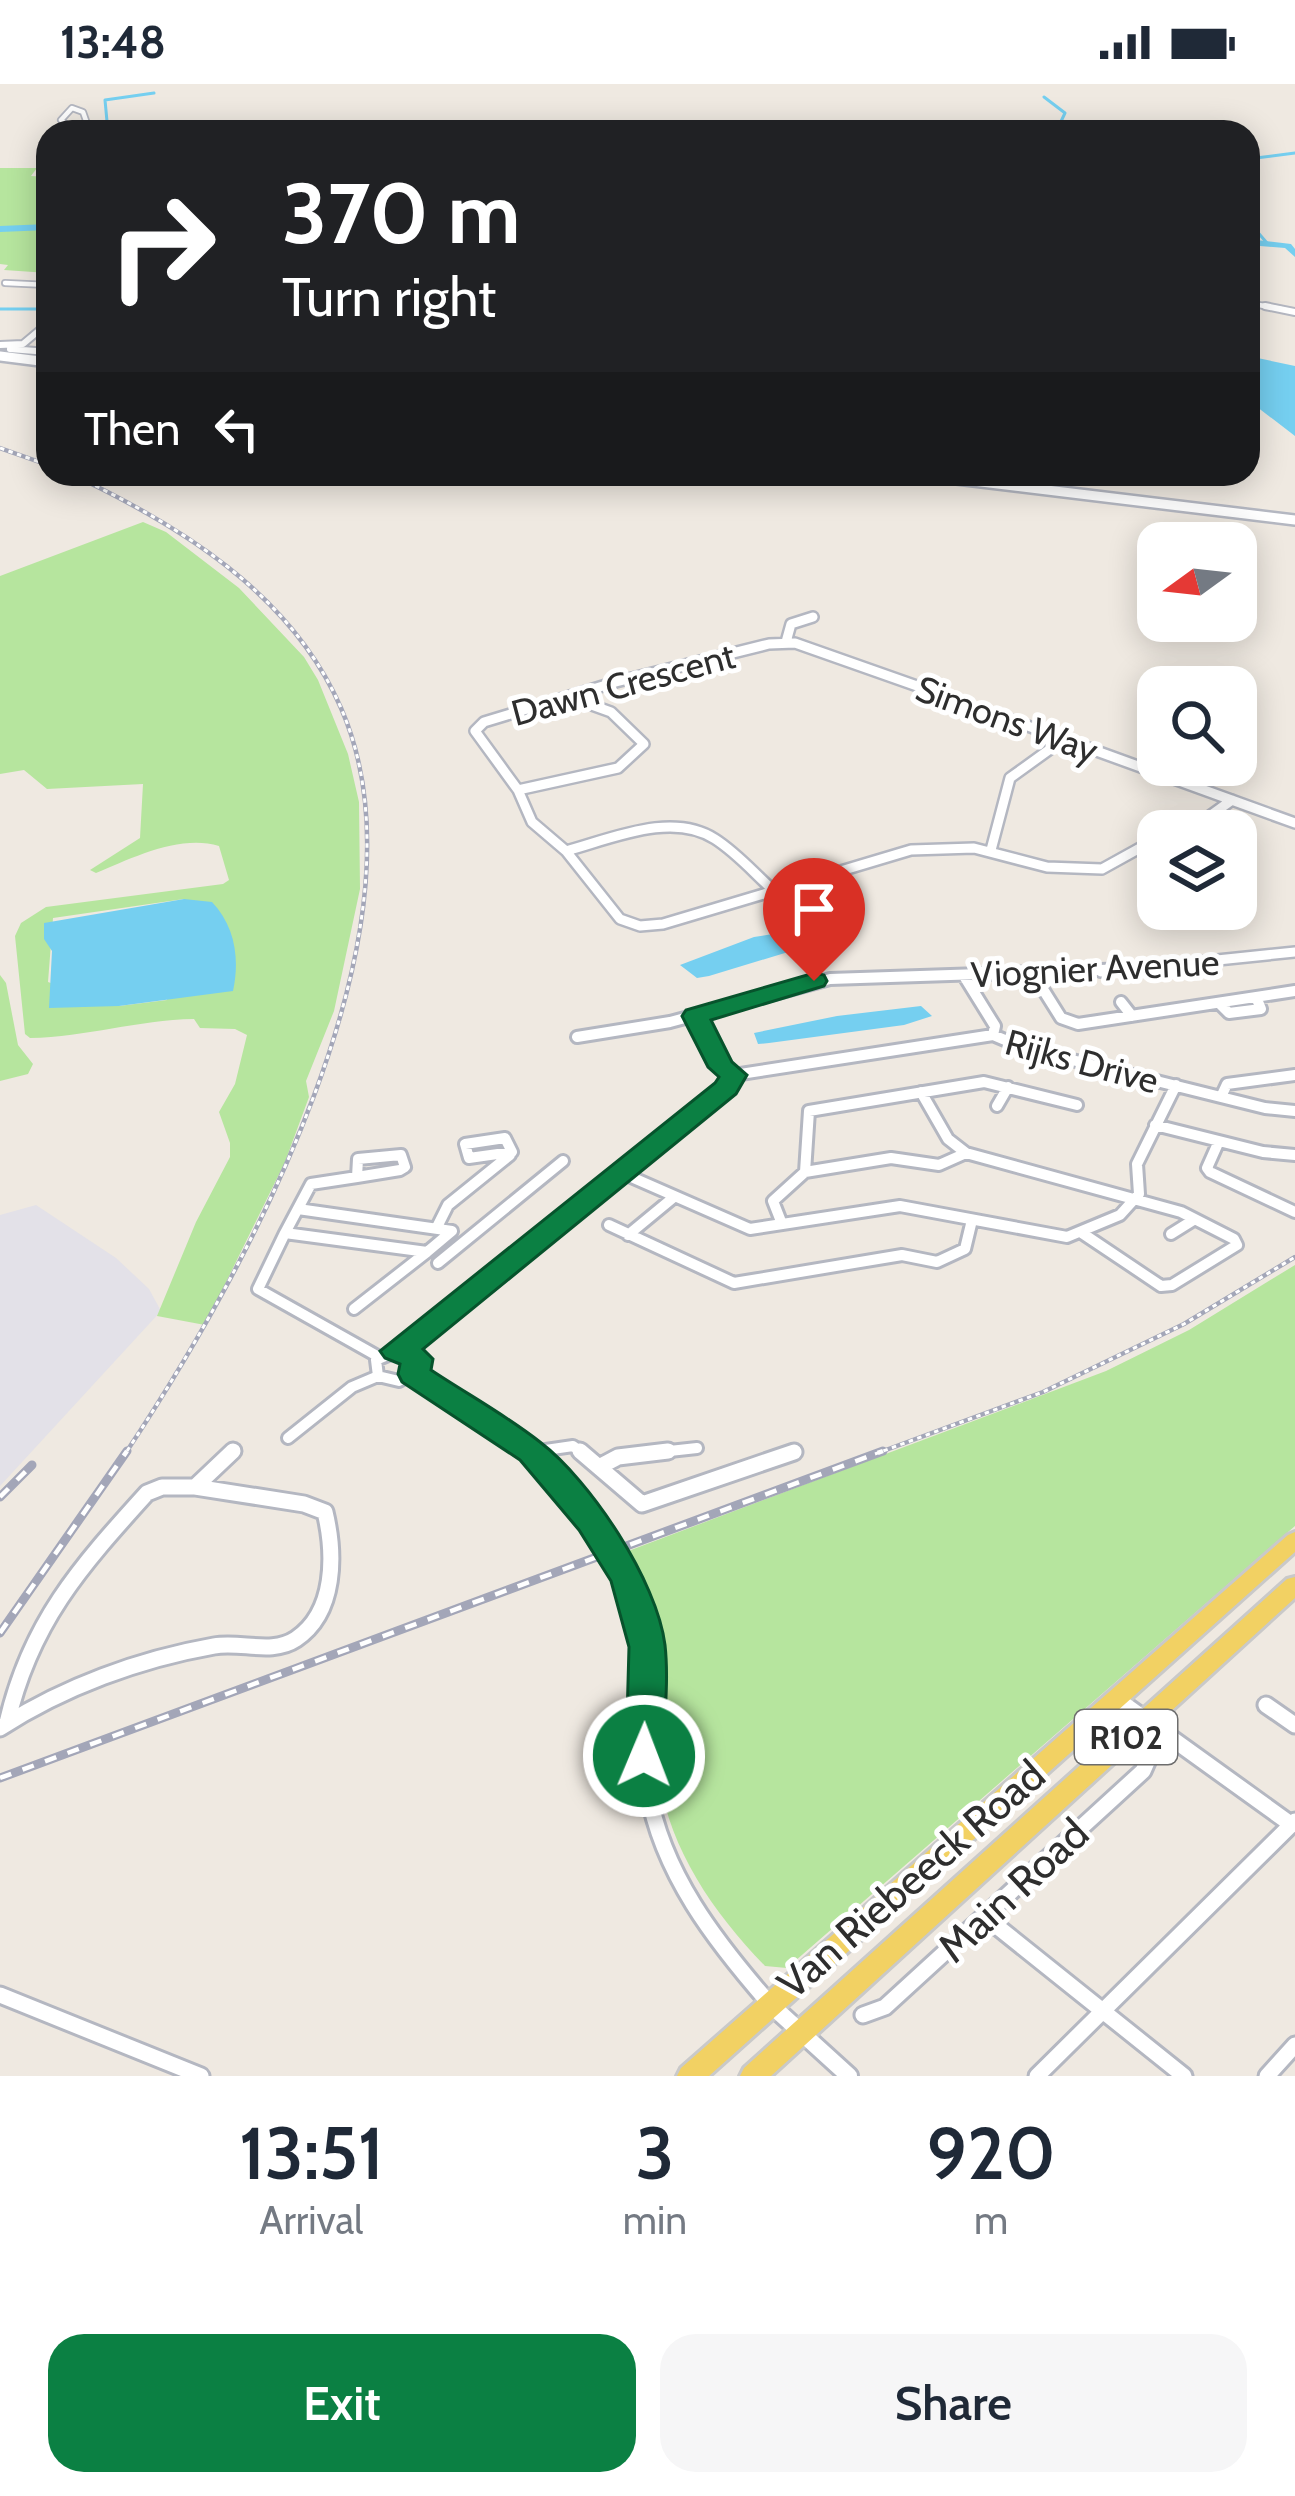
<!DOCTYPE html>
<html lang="en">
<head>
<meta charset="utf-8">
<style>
  body { margin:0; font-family:Cabin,sans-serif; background:#f6f6f7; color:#1f2937; height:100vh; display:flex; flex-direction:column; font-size:45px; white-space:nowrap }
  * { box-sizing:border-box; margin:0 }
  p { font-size:39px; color:#747a83 }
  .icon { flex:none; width:66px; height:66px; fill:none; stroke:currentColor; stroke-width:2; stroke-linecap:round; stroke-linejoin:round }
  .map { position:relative; height:1992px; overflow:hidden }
  .panel { display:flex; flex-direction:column; background:#fff; flex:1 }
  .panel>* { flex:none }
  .top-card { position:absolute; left:36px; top:36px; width:1224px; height:366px; border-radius:36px; box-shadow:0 6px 30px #0003; background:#202124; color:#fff; overflow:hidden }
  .needle { width:78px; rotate:255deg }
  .tools { position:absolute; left:1137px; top:438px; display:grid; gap:24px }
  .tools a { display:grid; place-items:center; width:120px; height:120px; border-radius:24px; background:#fff; box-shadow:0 6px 30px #0003; font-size:60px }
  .pin { position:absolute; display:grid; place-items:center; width:102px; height:102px; color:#fff; margin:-123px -51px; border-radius:50% 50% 50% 0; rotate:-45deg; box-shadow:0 0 12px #0007 }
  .pin .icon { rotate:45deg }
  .me { position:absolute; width:132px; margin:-66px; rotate:1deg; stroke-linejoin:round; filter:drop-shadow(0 0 9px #0008) }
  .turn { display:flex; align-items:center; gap:42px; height:252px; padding:0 48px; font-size:54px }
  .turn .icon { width:156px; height:156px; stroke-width:2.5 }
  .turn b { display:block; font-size:84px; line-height:102px }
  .then { display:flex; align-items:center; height:114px; padding:0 48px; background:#0003; gap:24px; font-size:45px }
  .eta { display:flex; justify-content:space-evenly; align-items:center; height:204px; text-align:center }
  .eta b { font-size:72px; font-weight:600; line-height:84px }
  .primary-button { display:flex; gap:24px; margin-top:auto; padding:24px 48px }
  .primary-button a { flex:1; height:138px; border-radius:36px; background:#0b8043; color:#fff; font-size:48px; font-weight:600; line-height:138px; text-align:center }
  .primary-button a+a { background:#f6f6f7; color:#1f2937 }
  .status { display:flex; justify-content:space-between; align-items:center; height:84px; padding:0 60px; background:#fff; direction:ltr }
  .status svg { height:33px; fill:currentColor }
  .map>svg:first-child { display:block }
  .industrial { fill:#e3e1e8 }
  .green { fill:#b6e59e; fill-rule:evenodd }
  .water { fill:#75cff0 }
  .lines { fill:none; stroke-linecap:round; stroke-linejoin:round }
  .stream { stroke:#75cff0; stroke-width:3 }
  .river { fill:#75cff0; fill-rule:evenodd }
  .minor-far4-casing { stroke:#b4b7c1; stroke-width:8 }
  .minor-far3-casing { stroke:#b4b7c1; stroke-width:10 }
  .minor-far2-casing { stroke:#b4b7c1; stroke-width:14 }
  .minor-far1-casing { stroke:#b4b7c1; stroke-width:16 }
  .minor-casing { stroke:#b4b7c1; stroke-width:21 }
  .tertiary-casing { stroke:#b4b7c1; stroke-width:22 }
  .secondary-casing { stroke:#b4b7c1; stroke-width:14 }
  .primary-casing { stroke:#c9c9c9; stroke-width:6 }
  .minor-far4 { stroke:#fff; stroke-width:4.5 }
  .minor-far3 { stroke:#fff; stroke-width:6 }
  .minor-far2 { stroke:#fff; stroke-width:9 }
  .minor-far1 { stroke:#fff; stroke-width:10 }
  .minor { stroke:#fff; stroke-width:15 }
  .tertiary { stroke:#fff; stroke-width:16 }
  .secondary { stroke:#fff; stroke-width:9 }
  .primary { fill:#f2d163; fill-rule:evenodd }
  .rail-far1-casing { stroke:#a3a6b8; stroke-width:4.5 }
  .rail-casing { stroke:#a3a6b8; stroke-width:9 }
  .rail-far1 { stroke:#fff; stroke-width:3; stroke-dasharray:4.5; stroke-linecap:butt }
  .rail { stroke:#fff; stroke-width:4.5; stroke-dasharray:12; stroke-linecap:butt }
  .route { fill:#0b8043; stroke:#07532c; stroke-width:3 }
  .labels { text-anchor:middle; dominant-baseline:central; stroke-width:10; stroke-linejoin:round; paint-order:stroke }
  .shield { fill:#fff; stroke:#6d6d6d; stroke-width:3 }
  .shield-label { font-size:33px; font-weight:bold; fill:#2e2e2e }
  .street-label { font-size:36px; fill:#2e2e2e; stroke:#fff }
  .near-street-label { font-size:42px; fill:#2e2e2e; stroke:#fff }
</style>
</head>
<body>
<div class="status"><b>13:48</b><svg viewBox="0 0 49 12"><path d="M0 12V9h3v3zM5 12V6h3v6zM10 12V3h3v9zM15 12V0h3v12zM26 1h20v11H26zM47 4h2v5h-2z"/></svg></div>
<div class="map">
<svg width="1295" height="1992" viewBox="0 0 1295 1992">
  <rect width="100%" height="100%" fill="#efe9e1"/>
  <path class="industrial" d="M36,1121L116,1174L149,1205L161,1227L0,1402V1131Z"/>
  <path class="green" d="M0,84H37L31,92L48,93V189L4,186L8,181L0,180Z
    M143,438L166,448L239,504L304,573L318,596L348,670L359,718L360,805L334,927L306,997L309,1013L285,1078L205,1241L157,1232L196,1138L230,1073V1059L219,1028L235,1000L247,951L235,945L200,944L194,935C137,936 87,953 30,954L25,950L15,852L21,839L46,823L223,800L229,796L219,762C180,750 132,774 96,789L90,786L140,754L143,700L47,705L24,686L0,690V492ZM184,815L167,916L119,922L48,898L53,834Z
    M0,891L6,899L18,961L33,980L28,990L0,997Z
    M1295,1181V1442L787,1884L765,1882C709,1824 663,1756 657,1674C652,1600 669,1535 623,1469L1106,1287L1189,1246Z"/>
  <path class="water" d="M1248,272L1295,282V352L1248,316Z
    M184,815L212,818C235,842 240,875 233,907L119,922L49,924L52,867L44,855V839Z
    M792,847L801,862L798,865L709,892L697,894L680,881L754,853Z
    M921,922L932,932L904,941L769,959L758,960L754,949L837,932Z"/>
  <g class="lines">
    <path class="stream" d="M1044,13L1065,29L1056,48
      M108,48L105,16L154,9
      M1248,75L1295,69
      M1248,137L1267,159
      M0,225H48"/>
    <path class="river" d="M48,140V146L0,148V142Z
      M1248,155L1291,160L1295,165V173L1285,164L1248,161Z"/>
    <g class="minor-far4-casing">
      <path id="minor-far4" d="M76,48L61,36L72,24L83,28L90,48
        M5,199L48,201
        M1248,219L1281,225"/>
    </g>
    <g class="minor-far3-casing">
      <path id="minor-far3" d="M1265,222L1295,228
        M0,261L23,260L48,239
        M10,265L48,268"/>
    </g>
    <g class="minor-far2-casing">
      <path id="minor-far2" d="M786,558L791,540L813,533
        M518,706L618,684L644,660L611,628L572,614
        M1175,747L1200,739L1232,716
        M1158,754L1102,785L1047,783L974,764L911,766L663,840L640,842L620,835L566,767L532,738L518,706L475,647L484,638L616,598L769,560L795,559L917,602L956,623L1011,636L1295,739
        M991,766L1010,694L1064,655
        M566,767C611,755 672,727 715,755C737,769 754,789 773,806
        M1101,888L1295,868"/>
    </g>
    <g class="minor-far1-casing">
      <path id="minor-far1" d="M1034,891L1061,934L1078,940L1295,907
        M964,892L995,942L993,951
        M1121,918L1132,932
        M1219,919L1229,929L1261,925L1256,913
        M695,932L721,983L734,991L993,951L1024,964L1265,1024L1295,1027
        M577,953L670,938L830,895L1130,885
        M921,1008L948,1055L966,1069L1181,1128L1234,1155L1237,1161L1172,1201L1161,1202L1082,1149
        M1221,1013L1227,1000L1295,991
        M997,1022L1008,1003
        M1155,1041L1263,1068L1295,1071
        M505,1054L512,1068L469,1074L465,1060Z
        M1219,1057L1207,1084L1210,1088L1295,1128
        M401,1071L405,1083L400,1086L357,1093L358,1075Z
        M805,1088L891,1074L939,1081L966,1069
        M622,1089L750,1145L900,1122L1067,1153L1120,1131L1139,1110L1137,1080L1176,1001
        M298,1125L452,1147L427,1168
        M782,1140L773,1117L805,1088L809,1027L984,998L1077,1021
        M609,1141L734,1199L902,1171L937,1178L965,1165L972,1136
        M437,1143L448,1121L510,1071
        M285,1149L311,1100L357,1093
        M1171,1150L1195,1135
        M628,1151L674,1113
        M438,1179L563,1077
        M491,1201L536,1163
        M354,1225L427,1168L285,1149L258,1205L379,1273
        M400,1266L417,1275V1287L399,1297L378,1292L376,1276Z
        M396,1267L726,1004L734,991
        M414,1290L534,1370
        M288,1354L352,1303L378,1292
        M532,1368L573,1362L584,1370
        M229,1370L234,1366
        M642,1370L697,1364
        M787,1370L794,1368"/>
    </g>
    <g class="minor-casing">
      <path id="minor" d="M530,1367C589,1421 647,1495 647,1578C648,1621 640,1663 648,1706C662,1789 715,1857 769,1919
        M580,1367L642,1420L794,1368
        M532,1368L537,1367
        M601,1382L618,1373L668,1367
        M1117,1615L1292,1741
        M1266,1621L1295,1641
        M7,1639C30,1539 80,1483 147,1409L162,1403H195L233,1367
        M0,1644C63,1603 140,1575 214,1562C241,1557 272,1571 296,1555C336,1528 335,1470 325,1428L304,1420L195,1403
        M984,1832L1184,1992
        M0,1911L201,1992
        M863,1931L885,1923L1143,1687L1151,1669
        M1037,1992L1295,1737
        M1267,1992L1295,1961"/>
    </g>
    <g class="tertiary-casing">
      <path id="tertiary" d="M771,1921L849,1992"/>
    </g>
    <g class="secondary-casing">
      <path id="secondary" d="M0,272L48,278
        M915,390L1295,436"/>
    </g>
    <g class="primary-casing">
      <path id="primary" d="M1295,1448V1468L709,1992H677L681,1984L1288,1451Z
        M1295,1493V1514L771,1992H740L744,1984L1287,1495Z"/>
    </g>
    <use href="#minor-far4" class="minor-far4"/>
    <use href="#minor-far3" class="minor-far3"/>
    <use href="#minor-far2" class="minor-far2"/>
    <use href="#minor-far1" class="minor-far1"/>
    <use href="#minor" class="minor"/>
    <use href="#tertiary" class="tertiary"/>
    <use href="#secondary" class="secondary"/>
    <use href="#primary" class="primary"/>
    <g class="rail-far1-casing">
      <path id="rail-far1" d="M0,364L48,381
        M71,390C179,441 291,509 341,624C437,844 245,1189 125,1370
        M875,1370L1043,1308L1184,1240L1295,1173"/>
    </g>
    <g class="rail-casing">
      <path id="rail" d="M0,1413L32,1381
        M0,1549L127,1367
        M0,1694L883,1367"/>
    </g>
    <use href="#rail-far1" class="rail-far1"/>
    <use href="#rail" class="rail"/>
  </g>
  <path class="route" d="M814,889L824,891L827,897L824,902L711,936L732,978L747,991L736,1010L423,1265L433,1275L431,1286C467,1310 506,1331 540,1358C591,1397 657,1497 665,1561C669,1597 664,1636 663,1672L658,1683L644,1688L631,1683L626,1672L629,1563L611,1497L579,1446L520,1376L402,1298L398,1290L400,1280L385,1274L380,1267L715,999L719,993L708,983L682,932L686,926Z"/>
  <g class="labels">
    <rect class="shield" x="1075" y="1626" width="102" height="54" rx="9"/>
    <g class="shield-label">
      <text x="1126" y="1653">R102</text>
    </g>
    <g class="street-label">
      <text transform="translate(623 600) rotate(-15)">Dawn Crescent</text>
      <text transform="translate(1007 635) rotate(20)">Simons Way</text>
      <text transform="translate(1095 884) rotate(-3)">Viognier Avenue</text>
      <text transform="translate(1082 977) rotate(15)">Rijks Drive</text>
    </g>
    <g class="near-street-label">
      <text transform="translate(911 1795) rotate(-41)">Van Riebeeck Road</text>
      <text transform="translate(1013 1806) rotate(-43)">Main Road</text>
    </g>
  </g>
</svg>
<div class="tools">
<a><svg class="needle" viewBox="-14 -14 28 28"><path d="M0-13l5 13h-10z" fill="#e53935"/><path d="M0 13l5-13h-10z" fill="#747a83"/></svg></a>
<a><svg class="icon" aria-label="search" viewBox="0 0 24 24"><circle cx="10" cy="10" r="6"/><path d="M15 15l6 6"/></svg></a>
<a><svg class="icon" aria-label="layers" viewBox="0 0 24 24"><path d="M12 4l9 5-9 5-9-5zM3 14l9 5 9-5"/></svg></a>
</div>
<div class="pin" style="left:814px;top:897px;background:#d93025"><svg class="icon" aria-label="arrive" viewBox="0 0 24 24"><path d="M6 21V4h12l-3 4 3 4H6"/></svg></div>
<svg class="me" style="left:644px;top:1672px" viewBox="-20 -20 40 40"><circle r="17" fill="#0b8043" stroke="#fff" stroke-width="3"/><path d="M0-11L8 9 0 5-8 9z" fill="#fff"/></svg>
<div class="top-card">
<div class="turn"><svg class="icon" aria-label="right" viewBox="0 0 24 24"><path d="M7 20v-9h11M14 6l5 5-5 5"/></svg><div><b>370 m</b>Turn right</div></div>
<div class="then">Then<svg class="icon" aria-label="left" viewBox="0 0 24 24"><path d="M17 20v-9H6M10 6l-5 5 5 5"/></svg></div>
</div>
</div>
<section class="panel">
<div class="eta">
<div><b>13:51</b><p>Arrival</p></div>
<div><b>3</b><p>min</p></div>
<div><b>920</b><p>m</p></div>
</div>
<div class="primary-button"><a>Exit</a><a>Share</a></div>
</section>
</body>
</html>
